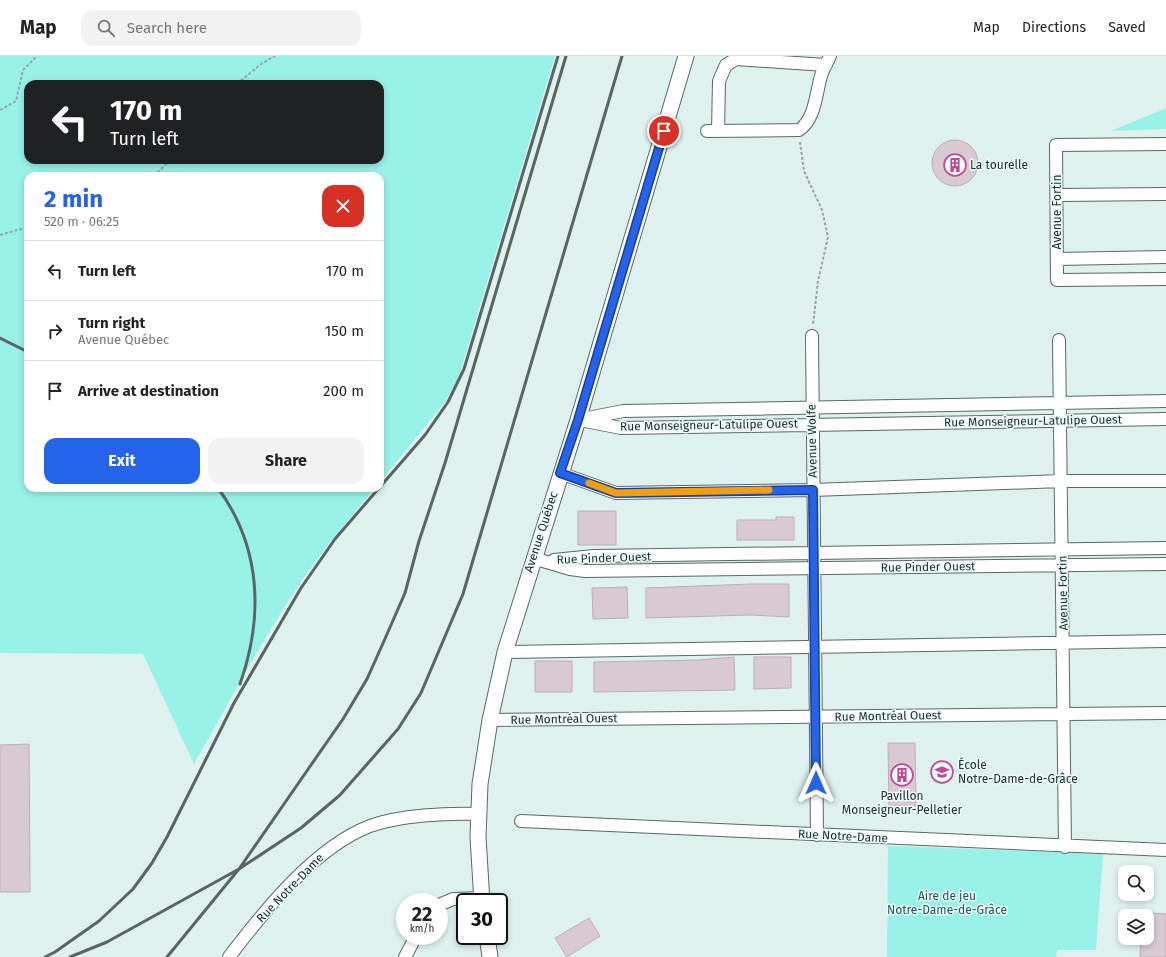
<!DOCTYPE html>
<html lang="en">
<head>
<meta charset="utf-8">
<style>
  body { margin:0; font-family:"Fira Sans",sans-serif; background:#f2f2f2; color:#222; height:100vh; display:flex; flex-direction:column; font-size:15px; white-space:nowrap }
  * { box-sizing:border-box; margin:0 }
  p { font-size:13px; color:#767676 }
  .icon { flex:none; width:22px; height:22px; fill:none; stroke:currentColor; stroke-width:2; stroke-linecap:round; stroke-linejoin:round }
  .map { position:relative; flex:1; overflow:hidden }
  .details { position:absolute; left:24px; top:116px; width:360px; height:320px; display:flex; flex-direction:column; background:#fff; border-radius:12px; box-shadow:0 2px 6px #0003 }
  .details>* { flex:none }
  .hud { position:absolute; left:24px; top:24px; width:360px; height:84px; border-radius:12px; box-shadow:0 2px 6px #0003; background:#202124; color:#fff; overflow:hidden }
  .tools { position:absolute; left:1118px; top:809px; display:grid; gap:8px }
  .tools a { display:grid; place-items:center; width:36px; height:36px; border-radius:8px; background:#fff; box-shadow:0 2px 6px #0003; font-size:20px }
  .speed { position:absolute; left:396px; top:837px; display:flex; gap:8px; font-size:20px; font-weight:700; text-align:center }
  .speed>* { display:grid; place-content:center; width:52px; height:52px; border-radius:50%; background:#fff; box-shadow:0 2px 6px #0003; line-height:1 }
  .speed small { font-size:10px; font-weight:400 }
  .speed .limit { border:2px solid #111; border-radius:6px; background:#fff; color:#111 }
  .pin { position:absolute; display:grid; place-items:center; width:34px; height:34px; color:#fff; margin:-17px; border:2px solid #fff; border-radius:50%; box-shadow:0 1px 4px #0007 }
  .me { position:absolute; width:44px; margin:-22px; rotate:0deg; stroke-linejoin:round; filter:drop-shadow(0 0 3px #0008) }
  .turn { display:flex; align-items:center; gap:14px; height:84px; padding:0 20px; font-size:18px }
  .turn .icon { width:52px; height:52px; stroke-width:2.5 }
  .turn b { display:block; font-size:28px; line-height:34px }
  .round { display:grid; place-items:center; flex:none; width:42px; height:42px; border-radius:12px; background:#f2f2f2 }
  .summary { display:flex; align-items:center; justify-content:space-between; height:68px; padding:0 20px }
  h1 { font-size:24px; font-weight:700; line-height:30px; color:#2563eb }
  .primary-button { display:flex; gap:8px; margin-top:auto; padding:8px 20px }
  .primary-button a { flex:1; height:46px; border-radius:12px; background:#2563eb; color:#fff; font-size:16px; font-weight:700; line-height:46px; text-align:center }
  .primary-button a+a { background:#f2f2f2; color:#222 }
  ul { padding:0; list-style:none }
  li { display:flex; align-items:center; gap:12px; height:60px; padding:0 20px; border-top:1px solid #e0e0e0 }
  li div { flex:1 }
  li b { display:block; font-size:15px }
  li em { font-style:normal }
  header { display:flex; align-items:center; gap:24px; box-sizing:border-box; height:56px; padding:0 20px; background:#fff; border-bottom:1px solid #e0e0e0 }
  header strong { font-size:19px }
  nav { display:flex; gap:22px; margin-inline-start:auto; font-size:14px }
  .search { width:280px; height:36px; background:#f2f2f2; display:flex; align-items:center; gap:10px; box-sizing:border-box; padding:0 14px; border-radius:12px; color:#767676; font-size:15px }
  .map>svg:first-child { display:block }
  .green { fill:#98f1e7; fill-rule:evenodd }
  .building { fill:#d9c9d1; stroke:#bcadb5 }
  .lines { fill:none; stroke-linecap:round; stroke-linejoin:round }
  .minor-casing { stroke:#576866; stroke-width:14 }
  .major-casing { stroke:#576866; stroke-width:17 }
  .path { stroke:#95a4a2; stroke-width:2; stroke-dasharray:3 2; stroke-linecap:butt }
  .minor { stroke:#fff; stroke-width:12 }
  .major { stroke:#fff; stroke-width:15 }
  .rail { stroke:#596463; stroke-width:3 }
  .route-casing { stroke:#184099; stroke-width:10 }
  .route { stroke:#2563eb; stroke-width:7 }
  .slow { stroke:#f59e0b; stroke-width:7 }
  .labels { text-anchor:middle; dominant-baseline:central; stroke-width:3; stroke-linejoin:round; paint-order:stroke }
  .poi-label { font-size:12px; fill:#262e2d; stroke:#ebfefc; text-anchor:start }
  .street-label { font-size:12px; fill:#262e2d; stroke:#ebfefc }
  .park-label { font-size:12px; fill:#1b5853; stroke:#ebfefc }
</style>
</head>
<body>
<header>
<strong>Map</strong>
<div class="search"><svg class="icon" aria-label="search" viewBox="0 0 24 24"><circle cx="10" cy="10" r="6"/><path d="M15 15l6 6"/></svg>Search here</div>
<nav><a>Map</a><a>Directions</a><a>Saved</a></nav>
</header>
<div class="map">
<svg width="1166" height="901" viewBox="0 0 1166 901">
  <rect width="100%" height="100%" fill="#def1ef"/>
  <path class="green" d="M0,0H555L459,320L445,346L380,426V120H28V432H375C350,462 325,491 303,523C263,582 229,646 194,708L143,598L0,597ZM28,28H380V104H28Z
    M1166,52V73L1111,75Z
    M888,790L1103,798L1096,894H1057L1056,901H887Z"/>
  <path class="building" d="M932 107a23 23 0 1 1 46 0a23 23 0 1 1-46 0Z
    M578,455H616V489H578Z
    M776,461H794V484H737V464H776Z
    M750,528H789V561L750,559L646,562V532Z
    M627,531L628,562L593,563L592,532Z
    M734,601L735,634L594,636V606L699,604Z
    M754,601H791V632L754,633Z
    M535,605H572V636H535Z
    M888,687H915L916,750H889Z
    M29,688L30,836H0V689Z
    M1147,857L1166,858V901H1140L1141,882H1147Z
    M589,862L600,880L567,901L555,882Z"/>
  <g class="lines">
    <g class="minor-casing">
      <path id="minor" d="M707,75L799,74C815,64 816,37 821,20C823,13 827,7 830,0
        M718,75L719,25L726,9L736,3L826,9
        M1166,88L1056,89L1057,224L1166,223
        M1057,139L1166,138
        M1057,203L1166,201
        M812,280L817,779
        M1059,284L1065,791
        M578,364L623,355L1166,345
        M585,365L621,372L1166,363
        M560,417L616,437L813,434L1061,425H1166
        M533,502L570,513L585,515L1166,508
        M554,504L594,500L1166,492
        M505,596L1166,585
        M490,664L1166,657
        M521,765L1166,794
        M439,849L453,843L482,842
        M229,901C264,855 315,791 370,770C400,759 447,757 479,758
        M405,901L416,880"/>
    </g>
    <g class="major-casing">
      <path id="major" d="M482,846L478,781L480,728L490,664L505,596L578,364L686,0
        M487,880L490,901"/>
    </g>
    <path class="path" d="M237,28L261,8L275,0
      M0,54L16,45L23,14L37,0
      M800,86L804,115L822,154L828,181L818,225L813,269
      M154,120L170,104
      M0,179L28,171"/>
    <use href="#minor" class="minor"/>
    <use href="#major" class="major"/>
    <path class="rail" d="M0,282L28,296
      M380,431L425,379L448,346L464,313L558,0
      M218,432C261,491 264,560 240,628
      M45,901L55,896L99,865L133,833L152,807L167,781L234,647L301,532L335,483L379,432
      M70,901L107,886L239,813L301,772L340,739L398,673L421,637L463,538L622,0
      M167,901L239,813L311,709L343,663L367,623L384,585L405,537L419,485L445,407L566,0"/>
  </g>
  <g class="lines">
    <g class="route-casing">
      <path id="route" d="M664,75L578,364L560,417L616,437L813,434L816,727"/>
    </g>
    <use href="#route" class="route"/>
    <path class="slow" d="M589,427L616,437L769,434"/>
  </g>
  <defs>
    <g id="building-ring" transform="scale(1.15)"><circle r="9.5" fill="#ebfefc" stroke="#c44694" stroke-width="1.5"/><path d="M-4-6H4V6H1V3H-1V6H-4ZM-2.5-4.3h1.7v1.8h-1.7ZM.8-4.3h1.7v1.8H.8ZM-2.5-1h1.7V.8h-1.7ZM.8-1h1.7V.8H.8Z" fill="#c44694"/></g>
    <g id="school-ring" transform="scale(1.15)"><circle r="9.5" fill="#ebfefc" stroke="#c44694" stroke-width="1.5"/><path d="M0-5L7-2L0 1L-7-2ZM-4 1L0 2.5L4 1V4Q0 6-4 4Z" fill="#c44694"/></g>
  </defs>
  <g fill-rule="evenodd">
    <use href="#building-ring" x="955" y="109"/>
    <use href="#school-ring" x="942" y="716"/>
    <use href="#building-ring" x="902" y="719"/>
  </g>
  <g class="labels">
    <g class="poi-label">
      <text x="970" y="109">La tourelle</text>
      <text x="958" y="709">École<tspan x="958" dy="14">Notre-Dame-de-Grâce</tspan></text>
      <text x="902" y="740" text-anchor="middle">Pavillon<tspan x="902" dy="14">Monseigneur-Pelletier</tspan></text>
    </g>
    <g class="street-label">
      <text transform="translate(1057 156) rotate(-90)">Avenue Fortin</text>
      <text transform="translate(1033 365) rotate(-1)">Rue Monseigneur-Latulipe Ouest</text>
      <text transform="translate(709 369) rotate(-1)">Rue Monseigneur-Latulipe Ouest</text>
      <text transform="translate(812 385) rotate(-91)">Avenue Wolfe</text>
      <text transform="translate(541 476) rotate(-72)">Avenue Québec</text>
      <text transform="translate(604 502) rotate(-2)">Rue Pinder Ouest</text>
      <text transform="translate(928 511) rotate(-1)">Rue Pinder Ouest</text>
      <text transform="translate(1063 537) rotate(-91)">Avenue Fortin</text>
      <text transform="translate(888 660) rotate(-1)">Rue Montréal Ouest</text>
      <text transform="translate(564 663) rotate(-1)">Rue Montréal Ouest</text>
      <text transform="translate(843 780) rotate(3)">Rue Notre-Dame</text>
      <text transform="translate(290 832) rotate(-46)">Rue Notre-Dame</text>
    </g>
    <g class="park-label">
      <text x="947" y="840">Aire de jeu<tspan x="947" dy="14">Notre-Dame-de-Grâce</tspan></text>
    </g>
  </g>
</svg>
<div class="tools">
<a><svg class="icon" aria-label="search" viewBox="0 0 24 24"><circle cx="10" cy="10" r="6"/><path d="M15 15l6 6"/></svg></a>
<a><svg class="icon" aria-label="layers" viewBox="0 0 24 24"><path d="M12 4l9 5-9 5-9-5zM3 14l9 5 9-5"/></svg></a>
</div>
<div class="speed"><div>22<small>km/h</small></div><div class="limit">30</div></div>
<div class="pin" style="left:664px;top:75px;background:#d93025"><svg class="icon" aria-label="arrive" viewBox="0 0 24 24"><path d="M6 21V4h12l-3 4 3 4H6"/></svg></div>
<svg class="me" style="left:816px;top:727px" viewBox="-20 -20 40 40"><path d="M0-17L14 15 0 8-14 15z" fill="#2563eb" stroke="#fff" stroke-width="4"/></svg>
<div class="hud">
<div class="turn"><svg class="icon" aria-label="left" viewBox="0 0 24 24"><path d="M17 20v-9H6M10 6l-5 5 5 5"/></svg><div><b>170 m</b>Turn left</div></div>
</div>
<section class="details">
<div class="summary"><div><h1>2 min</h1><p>520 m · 06:25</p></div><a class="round" style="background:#d93025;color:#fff"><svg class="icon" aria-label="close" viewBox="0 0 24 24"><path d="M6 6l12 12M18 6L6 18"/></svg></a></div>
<ul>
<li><svg class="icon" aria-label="left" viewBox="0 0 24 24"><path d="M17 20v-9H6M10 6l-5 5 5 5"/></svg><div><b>Turn left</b></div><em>170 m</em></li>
<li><svg class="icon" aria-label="right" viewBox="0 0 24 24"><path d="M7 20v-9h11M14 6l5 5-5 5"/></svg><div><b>Turn right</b><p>Avenue Québec</p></div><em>150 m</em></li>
<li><svg class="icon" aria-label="arrive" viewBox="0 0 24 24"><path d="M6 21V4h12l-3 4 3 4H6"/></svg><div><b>Arrive at destination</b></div><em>200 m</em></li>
</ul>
<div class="primary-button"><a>Exit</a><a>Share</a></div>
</section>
</div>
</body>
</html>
